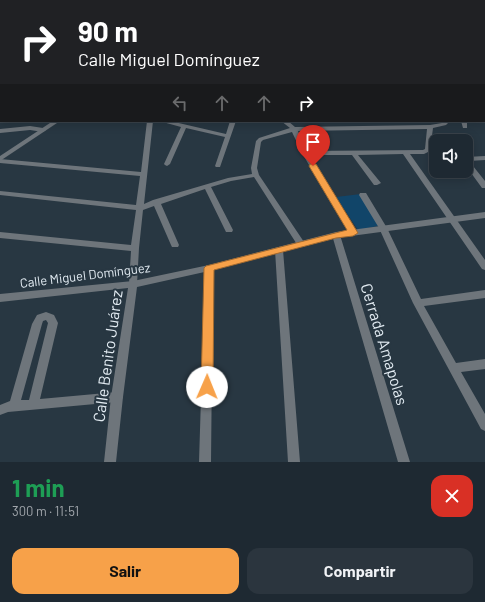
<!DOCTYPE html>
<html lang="es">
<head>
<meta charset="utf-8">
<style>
  body { margin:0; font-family:Barlow,sans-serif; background:#2b353e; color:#f1f3f6; height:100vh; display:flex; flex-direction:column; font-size:15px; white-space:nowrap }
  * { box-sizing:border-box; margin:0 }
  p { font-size:13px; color:#a1a6ac }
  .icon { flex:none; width:22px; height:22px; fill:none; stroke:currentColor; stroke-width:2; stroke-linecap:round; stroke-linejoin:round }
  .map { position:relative; height:462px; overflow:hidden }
  .details { display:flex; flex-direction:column; background:#1e2932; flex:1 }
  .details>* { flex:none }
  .top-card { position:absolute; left:0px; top:0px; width:485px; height:122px; box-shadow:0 2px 10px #0003,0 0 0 1px #3c454d; background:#202124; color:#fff; overflow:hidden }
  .buttons { position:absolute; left:429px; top:134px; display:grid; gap:8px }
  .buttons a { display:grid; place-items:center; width:44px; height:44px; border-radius:8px; background:#1e2932; box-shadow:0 2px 10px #0003,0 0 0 1px #3c454d; font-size:20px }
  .pin { position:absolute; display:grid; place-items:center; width:34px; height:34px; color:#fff; margin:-41px -17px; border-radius:50% 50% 50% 0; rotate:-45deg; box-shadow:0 0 4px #0007 }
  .pin .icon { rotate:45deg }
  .me { position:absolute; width:44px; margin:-22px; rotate:1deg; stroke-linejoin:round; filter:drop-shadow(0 0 3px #0008) }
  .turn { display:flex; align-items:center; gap:14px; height:84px; padding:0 12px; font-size:18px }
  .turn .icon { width:52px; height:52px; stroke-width:2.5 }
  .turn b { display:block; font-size:28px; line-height:34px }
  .lanes { display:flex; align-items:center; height:38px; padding:0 12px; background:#0003; justify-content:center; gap:20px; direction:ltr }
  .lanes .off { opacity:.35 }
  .round { display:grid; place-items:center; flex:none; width:42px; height:42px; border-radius:12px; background:#2b353e }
  .overview { display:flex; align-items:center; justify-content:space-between; height:68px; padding:0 12px }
  h1 { font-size:24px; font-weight:700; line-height:30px; color:#1e9e55 }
  .cta { display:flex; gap:8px; margin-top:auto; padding:8px 12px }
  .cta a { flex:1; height:46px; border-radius:12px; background:#f7a149; color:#111; font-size:16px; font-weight:700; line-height:46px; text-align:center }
  .cta a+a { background:#2b353e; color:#f1f3f6 }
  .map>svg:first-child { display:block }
  .green { fill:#114569 }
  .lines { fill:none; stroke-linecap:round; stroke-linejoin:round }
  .stream { stroke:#021c2e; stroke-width:1.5 }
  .minor { fill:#6e757b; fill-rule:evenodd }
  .tertiary { fill:#6e757b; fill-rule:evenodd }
  .secondary { fill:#8d99a2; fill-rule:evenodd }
  .route { fill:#f7a149; stroke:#a1692f }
  .labels { text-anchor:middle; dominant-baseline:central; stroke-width:4; stroke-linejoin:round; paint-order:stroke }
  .street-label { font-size:13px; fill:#e2ebf2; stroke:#283742 }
  .near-street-label { font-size:16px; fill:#e2ebf2; stroke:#283742 }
</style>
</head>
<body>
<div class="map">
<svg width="485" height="462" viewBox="0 0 485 462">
  <rect width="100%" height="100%" fill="#283742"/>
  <path class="green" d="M361,194L378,226L358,230L336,197Z"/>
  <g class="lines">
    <path class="stream" d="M482,121L485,122"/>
    <path class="minor" d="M23,0H28L22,1Z
      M54,0H59L53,1Z
      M77,0H83L76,1Z
      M212,0H216V1H212Z
      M258,0H263L257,1Z
      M271,0H290L292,1H273Z
      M394,0H410L412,1H396Z
      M0,8H1V10H0Z
      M484,8H485V10H484Z
      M0,20H1V22H0Z
      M484,20H485V22H484Z
      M0,38H1V40H0Z
      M484,49H485V51H484Z
      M0,55H1V57H0Z
      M0,64H1V66H0Z
      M484,68H485V70H484Z
      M0,82H1V86H0Z
      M484,88L485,89V93L484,92Z
      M1,94V98L0,99V95Z
      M0,112H1V116H0Z
      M484,112L485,113V117H484Z
      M147,121H153L144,204L153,200L228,178L252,174L251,168L256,141L259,138L290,128L281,121H288L295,127L430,125L442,123L444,121H450L446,125L433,128L430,151L424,154H410L485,260V270L482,269L403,154L358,155L381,183L377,185H374L352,155H309L357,233L356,235H350L302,153L292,132L263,140L261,142L257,168L259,175L304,242L305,244L304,246H298L254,177L231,181L211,187L233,230L232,232H226L205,189L161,204L179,245L178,247H172L171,245L154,206L143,210L139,248L137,284L136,286L133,287L130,286L129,284L131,251L0,238V232L131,245L136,210L0,195V191L136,205L140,176L0,163V159L141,172ZM427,129L425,149L423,150L307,151L298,131Z
      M159,121H170L226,134L230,121H236L220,167H216L215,166L225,137L186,128L170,164L167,166L165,165L164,164L181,127Z
      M461,121H467V128H463Z
      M30,126L43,128L46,130L43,132L30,130L0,133V129Z
      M485,156V160L469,161L485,181V188H482L466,166V157Z
      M360,193H366L387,228L421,299L485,290V298L424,306L456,363L485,359V369L461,372L485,414V431L481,429L413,303L379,228L359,195Z
      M336,232L340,235L410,462H398L332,235Z
      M279,247L282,248L283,250L300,462H288L275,250L276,248Z
      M209,265L212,266L213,268L211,462H199L205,268L206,266Z
      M46,312L54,315L58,323L40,399L117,392L121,393L123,397L121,401L117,402L8,412L0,415V405L10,401L32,324L37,315ZM46,320L48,323L29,400H21L42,324L43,321Z"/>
    <path class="tertiary" d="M0,22H1V24H0Z
      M484,33H485V35H484Z
      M53,121H60L0,161V156Z
      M485,212V218L336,238L209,271L137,287L123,397L116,462H104L111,397L128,288L0,302V294L133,281L209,265L336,232Z"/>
    <path class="secondary" d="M474,0H485V2L484,1Z"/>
  </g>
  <path class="route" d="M310,164H316L358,233L353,236L336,238L214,270L213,387L211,391L207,393L203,391L201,387L204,268L206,266L347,230L309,166Z"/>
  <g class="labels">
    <g class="street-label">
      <text transform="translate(85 275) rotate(-7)">Calle Miguel Domínguez</text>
    </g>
    <g class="near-street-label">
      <text transform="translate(385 344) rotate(73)">Cerrada Amapolas</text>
      <text transform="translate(107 356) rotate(-82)">Calle Benito Juárez</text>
    </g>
  </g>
</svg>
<div class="buttons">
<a><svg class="icon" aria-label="sound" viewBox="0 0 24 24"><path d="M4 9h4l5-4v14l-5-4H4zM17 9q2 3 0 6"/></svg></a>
</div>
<div class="pin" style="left:313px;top:166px;background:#d93025"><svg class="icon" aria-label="arrive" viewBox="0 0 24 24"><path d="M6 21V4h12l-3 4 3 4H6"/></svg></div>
<svg class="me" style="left:207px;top:387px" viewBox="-20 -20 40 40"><circle r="19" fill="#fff"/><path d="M0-13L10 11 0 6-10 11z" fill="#f7a149"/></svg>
<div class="top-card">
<div class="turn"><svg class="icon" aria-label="right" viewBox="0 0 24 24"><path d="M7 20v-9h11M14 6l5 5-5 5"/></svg><div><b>90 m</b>Calle Miguel Domínguez</div></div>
<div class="lanes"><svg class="icon off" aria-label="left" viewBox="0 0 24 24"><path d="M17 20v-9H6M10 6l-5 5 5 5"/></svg><svg class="icon off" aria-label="ahead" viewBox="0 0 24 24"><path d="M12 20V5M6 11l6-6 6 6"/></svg><svg class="icon off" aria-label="ahead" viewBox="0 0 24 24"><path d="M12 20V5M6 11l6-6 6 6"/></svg><svg class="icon" aria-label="right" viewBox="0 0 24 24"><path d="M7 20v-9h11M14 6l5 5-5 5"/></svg></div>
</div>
</div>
<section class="details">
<div class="overview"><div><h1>1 min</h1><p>300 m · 11:51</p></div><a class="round" style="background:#d93025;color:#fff"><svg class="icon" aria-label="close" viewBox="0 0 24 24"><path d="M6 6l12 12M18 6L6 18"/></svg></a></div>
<div class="cta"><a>Salir</a><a>Compartir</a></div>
</section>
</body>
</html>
